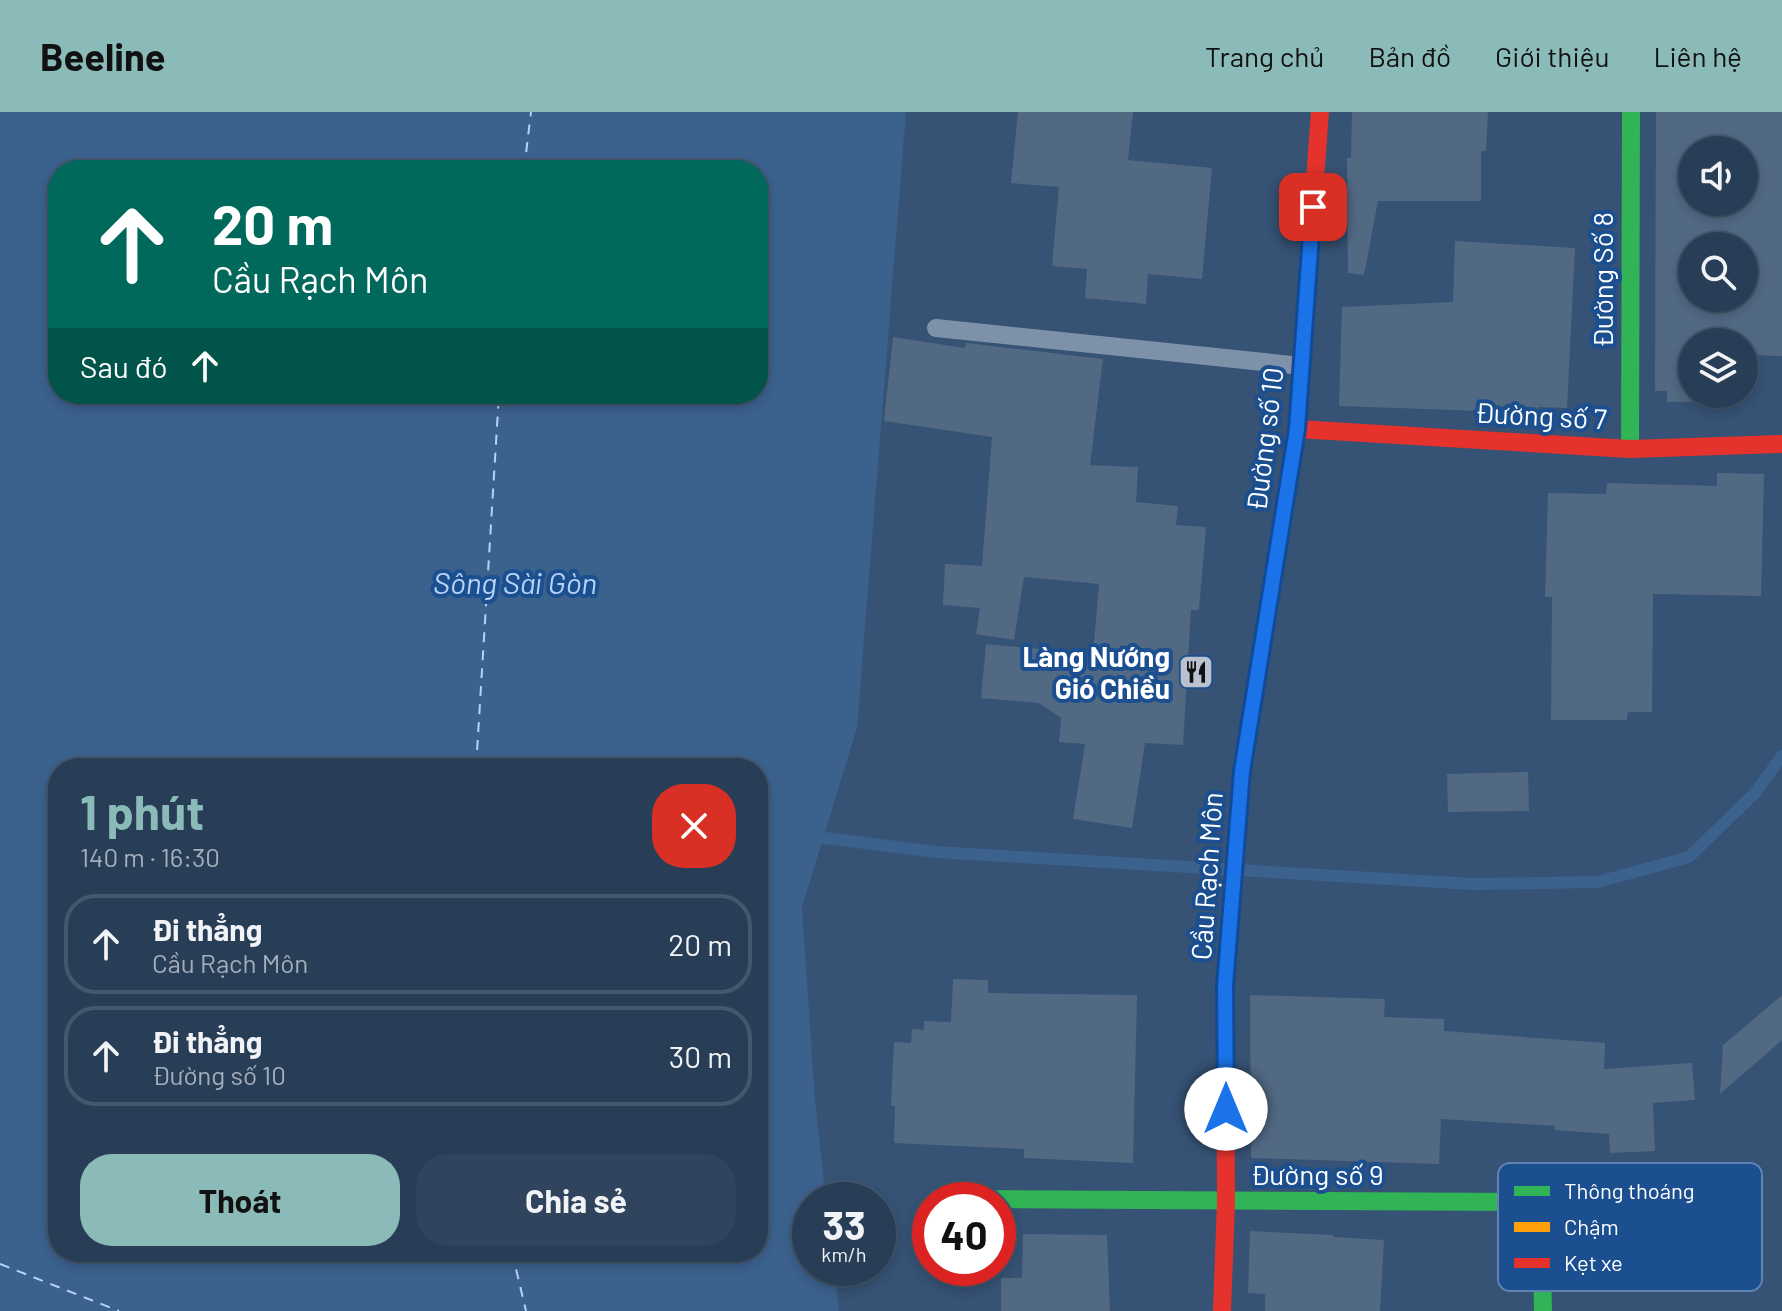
<!DOCTYPE html>
<html lang="vi">
<head>
<meta charset="utf-8">
<style>
  body { margin:0; font-family:Barlow,sans-serif; background:#30455d; color:#f1f3f6; height:100vh; display:flex; flex-direction:column; font-size:30px; white-space:nowrap }
  * { box-sizing:border-box; margin:0 }
  p { font-size:26px; color:#a5aeba }
  .icon { flex:none; width:44px; height:44px; fill:none; stroke:currentColor; stroke-width:2; stroke-linecap:round; stroke-linejoin:round }
  .map { position:relative; flex:1; overflow:hidden }
  .panel { position:absolute; left:48px; top:646px; width:720px; height:504px; display:flex; flex-direction:column; background:#283e57; border-radius:32px; box-shadow:0 4px 12px #0003,0 0 0 2px #44576d }
  .panel>* { flex:none }
  .hud { position:absolute; left:48px; top:48px; width:720px; height:244px; border-radius:32px; box-shadow:0 4px 12px #0003,0 0 0 2px #44576d; background:#00695c; color:#fff; overflow:hidden }
  .controls { position:absolute; left:1678px; top:24px; display:grid; gap:16px }
  .controls a { display:grid; place-items:center; width:80px; height:80px; border-radius:50%; background:#283e57; box-shadow:0 4px 12px #0003,0 0 0 2px #44576d; font-size:40px }
  .speed { position:absolute; left:792px; top:1070px; display:flex; gap:16px; font-size:40px; font-weight:700; text-align:center }
  .speed>* { display:grid; place-content:center; width:104px; height:104px; border-radius:50%; background:#283e57; box-shadow:0 4px 12px #0003,0 0 0 2px #44576d; line-height:1 }
  .speed small { font-size:20px; font-weight:400 }
  .speed .limit { border:12px solid #d22; background:#fff; color:#111 }
  .pin { position:absolute; display:grid; place-items:center; width:68px; height:68px; color:#fff; margin:-34px; border-radius:16px; box-shadow:0 4px 12px #0006 }
  .me { position:absolute; width:88px; margin:-44px; rotate:0deg; stroke-linejoin:round; filter:drop-shadow(0 0 6px #0008) }
  .turn { display:flex; align-items:center; gap:28px; height:168px; padding:0 32px; font-size:36px }
  .turn .icon { width:104px; height:104px; stroke-width:2.5 }
  .turn b { display:block; font-size:56px; line-height:68px }
  .then { display:flex; align-items:center; height:76px; padding:0 32px; background:#0003; gap:16px; font-size:30px }
  .round { display:grid; place-items:center; flex:none; width:84px; height:84px; border-radius:32px; background:#30455d }
  .summary { display:flex; align-items:center; justify-content:space-between; height:136px; padding:0 32px }
  h1 { font-size:48px; font-weight:700; line-height:60px; color:#8bbbb9 }
  .cta { display:flex; gap:16px; margin-top:auto; padding:16px 32px }
  .cta a { flex:1; height:92px; border-radius:32px; background:#8bbbb9; color:#111; font-size:32px; font-weight:700; line-height:92px; text-align:center }
  .cta a+a { background:#30455d; color:#f1f3f6 }
  ul { padding:0; list-style:none }
  li { display:flex; align-items:center; gap:24px; height:100px; margin:0 16px 12px; padding:0 16px; border:4px solid #44576d; border-radius:32px }
  li div { flex:1 }
  li b { display:block; font-size:30px }
  li em { font-style:normal }
  header { display:flex; align-items:center; gap:48px; box-sizing:border-box; height:112px; padding:0 40px; background:#8bbbb9; color:#111 }
  header strong { font-size:38px }
  nav { display:flex; gap:44px; margin-inline-start:auto; font-size:28px }
  .map>svg:first-child { display:block }
  .water { fill:#3b618d; fill-rule:evenodd }
  .lines { fill:none; stroke-linecap:round; stroke-linejoin:round }
  .stream { stroke:#3b618d; stroke-width:12 }
  .ferry { stroke:#b5d3f5; stroke-width:2; stroke-dasharray:10 8; stroke-linecap:butt }
  .building { fill:#526984; fill-rule:evenodd }
  .lane { stroke:#7d92a8; stroke-width:18 }
  .fast { stroke:#30b455; stroke-width:18 }
  .slow { stroke:#ff9f0a; stroke-width:18 }
  .jam { stroke:#e5322d; stroke-width:18 }
  .route-casing { stroke:#114b97; stroke-width:20 }
  .route { stroke:#1a73e8; stroke-width:14 }
  .labels { text-anchor:middle; dominant-baseline:central; stroke-width:8; stroke-linejoin:round; paint-order:stroke }
  .street-label { font-size:28px; fill:#fff; stroke:#1b4f8f }
  .poi-label { font-size:28px; font-weight:bold; fill:#fff; stroke:#1b4f8f; text-anchor:end }
  .water-label { font-size:30px; font-style:italic; fill:#b5d3f5; stroke:#1b4f8f }
  .key { fill:#1b4f8f; stroke:#5f84b1; stroke-width:2 }
  .key-label { font-size:22px; fill:#fff }
</style>
</head>
<body>
<header>
<strong>Beeline</strong>
<nav><a>Trang chủ</a><a>Bản đồ</a><a>Giới thiệu</a><a>Liên hệ</a></nav>
</header>
<div class="map">
<svg width="1782" height="1199" viewBox="0 0 1782 1199">
  <rect width="100%" height="100%" fill="#365274"/>
  <path class="water" d="M0,0H906L857,616L802,795L815,988L826,1088H810V1156H834L839,1199H0ZM58,58H758V282H58ZM58,656H758V1140H58Z"/>
  <g class="lines">
    <path class="stream" d="M809,724L936,740L1473,772L1598,770L1689,745L1755,681L1782,644"/>
    <path class="ferry" d="M524,58L531,0
      M476,656L499,282
      M512,1140L526,1199
      M0,1152L119,1199"/>
  </g>
  <path class="building" d="M1018,0H1133L1128,48L1212,56L1202,167L1148,162L1146,192L1085,186L1087,157L1052,154L1059,75L1011,71Z
    M1352,0H1488L1486,39H1481V89H1378L1364,163L1348,161L1347,46H1351Z
    M1656,0H1782V244L1744,243V230H1692V282H1740V289L1667,290V279H1655ZM1692,38H1744V90H1692ZM1692,134H1744V186H1692Z
    M1455,129L1575,136L1567,296L1538,295V301L1339,294L1342,195L1453,190Z
    M893,225L965,236L966,231L1103,247L1090,353L1138,355L1136,390L1178,394L1176,413L1206,415L1199,498H1191L1183,633L1145,631L1132,716L1073,707L1085,632L1059,630L1061,606L1039,591L981,586L986,532L1093,542L1099,472L1024,465L1014,528L976,522L980,496L943,493L945,452L982,454L992,325L884,309Z
    M1717,361L1764,362L1761,484L1653,482L1652,600H1628L1627,608H1551L1552,485H1545L1548,381L1606,382L1607,371L1717,374Z
    M1528,660L1529,699L1448,700L1447,662Z
    M953,867L988,868V881L1137,883L1133,1051L1024,1046V1037L894,1031L895,994H891L894,930L911,931L912,917L924,918V909L951,910Z
    M1250,883L1385,887L1384,905L1444,907V919L1605,931L1604,957L1692,951L1695,988L1653,991L1655,1039L1610,1041L1609,1022L1555,1018V1014L1441,1007L1439,1052L1251,1046Z
    M1782,883V928L1720,982L1723,933Z
    M1250,1119L1333,1123V1125L1384,1128L1380,1199H1265V1182L1248,1181Z
    M1023,1122L1107,1123L1110,1199H1001V1166H1022Z"/>
  <g class="lines">
    <path class="lane" d="M936,216L1302,254"/>
    <path class="fast" d="M1630,337L1631,0
      M947,1087L1523,1090L1541,1107L1543,1199"/>
    <path class="slow" d="M1236,740L1242,659L1297,317L1299,284"/>
    <path class="jam" d="M1299,284L1320,0
      M1297,317L1630,337L1782,332
      M1222,1199L1226,1090L1225,874L1236,740"/>
  </g>
  <g class="lines">
    <g class="route-casing">
      <path id="route" d="M1226,997L1225,874L1242,659L1297,317L1313,95"/>
    </g>
    <use href="#route" class="route"/>
  </g>
  <defs>
    <g id="restaurant-square" transform="scale(1.8)"><rect x="-9" y="-9" width="18" height="18" rx="4" fill="#b9c2ce" stroke="#1b4f8f"/><path d="M-5-6h1v4h1v-4h1v4h1v-4h1v5L-1.5 .5V6h-2V.5L-5-1ZM5-6V6H3V1.5H1.5Q1.5-4 5-6Z" fill="#111"/></g>
  </defs>
  <g fill-rule="evenodd">
    <use href="#restaurant-square" x="1196" y="560"/>
  </g>
  <g class="labels">
    <g class="street-label">
      <text transform="translate(1602 168) rotate(-90)">Đường Số 8</text>
      <text transform="translate(1541 303) rotate(3)">Đường số 7</text>
      <text transform="translate(1264 327) rotate(-83)">Đường số 10</text>
      <text transform="translate(1206 764) rotate(-86)">Cầu Rạch Môn</text>
      <text x="1317" y="1062">Đường số 9</text>
    </g>
    <g class="poi-label">
      <text x="1170" y="544">Làng Nướng<tspan x="1170" dy="32">Gió Chiều</tspan></text>
    </g>
    <g class="water-label">
      <text x="515" y="470">Sông Sài Gòn</text>
    </g>
  </g>
  <rect x="1498" y="1051" width="264" height="128" rx="12" class="key"/>
  <rect x="1514" y="1074" width="36" height="10" fill="#30b455"/>
  <rect x="1514" y="1110" width="36" height="10" fill="#ff9f0a"/>
  <rect x="1514" y="1146" width="36" height="10" fill="#e5322d"/>
  <g class="key-label">
    <text x="1564" y="1087">Thông thoáng</text>
    <text x="1564" y="1123">Chậm</text>
    <text x="1564" y="1159">Kẹt xe</text>
  </g>
</svg>
<div class="controls">
<a><svg class="icon" aria-label="sound" viewBox="0 0 24 24"><path d="M4 9h4l5-4v14l-5-4H4zM17 9q2 3 0 6"/></svg></a>
<a><svg class="icon" aria-label="search" viewBox="0 0 24 24"><circle cx="10" cy="10" r="6"/><path d="M15 15l6 6"/></svg></a>
<a><svg class="icon" aria-label="layers" viewBox="0 0 24 24"><path d="M12 4l9 5-9 5-9-5zM3 14l9 5 9-5"/></svg></a>
</div>
<div class="speed"><div>33<small>km/h</small></div><div class="limit">40</div></div>
<div class="pin" style="left:1313px;top:95px;background:#d93025"><svg class="icon" aria-label="arrive" viewBox="0 0 24 24"><path d="M6 21V4h12l-3 4 3 4H6"/></svg></div>
<svg class="me" style="left:1226px;top:997px" viewBox="-20 -20 40 40"><circle r="19" fill="#fff"/><path d="M0-13L10 11 0 6-10 11z" fill="#1a73e8"/></svg>
<div class="hud">
<div class="turn"><svg class="icon" aria-label="ahead" viewBox="0 0 24 24"><path d="M12 20V5M6 11l6-6 6 6"/></svg><div><b>20 m</b>Cầu Rạch Môn</div></div>
<div class="then">Sau đó<svg class="icon" aria-label="ahead" viewBox="0 0 24 24"><path d="M12 20V5M6 11l6-6 6 6"/></svg></div>
</div>
<section class="panel">
<div class="summary"><div><h1>1 phút</h1><p>140 m · 16:30</p></div><a class="round" style="background:#d93025;color:#fff"><svg class="icon" aria-label="close" viewBox="0 0 24 24"><path d="M6 6l12 12M18 6L6 18"/></svg></a></div>
<ul>
<li><svg class="icon" aria-label="ahead" viewBox="0 0 24 24"><path d="M12 20V5M6 11l6-6 6 6"/></svg><div><b>Đi thẳng</b><p>Cầu Rạch Môn</p></div><em>20 m</em></li>
<li><svg class="icon" aria-label="ahead" viewBox="0 0 24 24"><path d="M12 20V5M6 11l6-6 6 6"/></svg><div><b>Đi thẳng</b><p>Đường số 10</p></div><em>30 m</em></li>
</ul>
<div class="cta"><a>Thoát</a><a>Chia sẻ</a></div>
</section>
</div>
</body>
</html>
